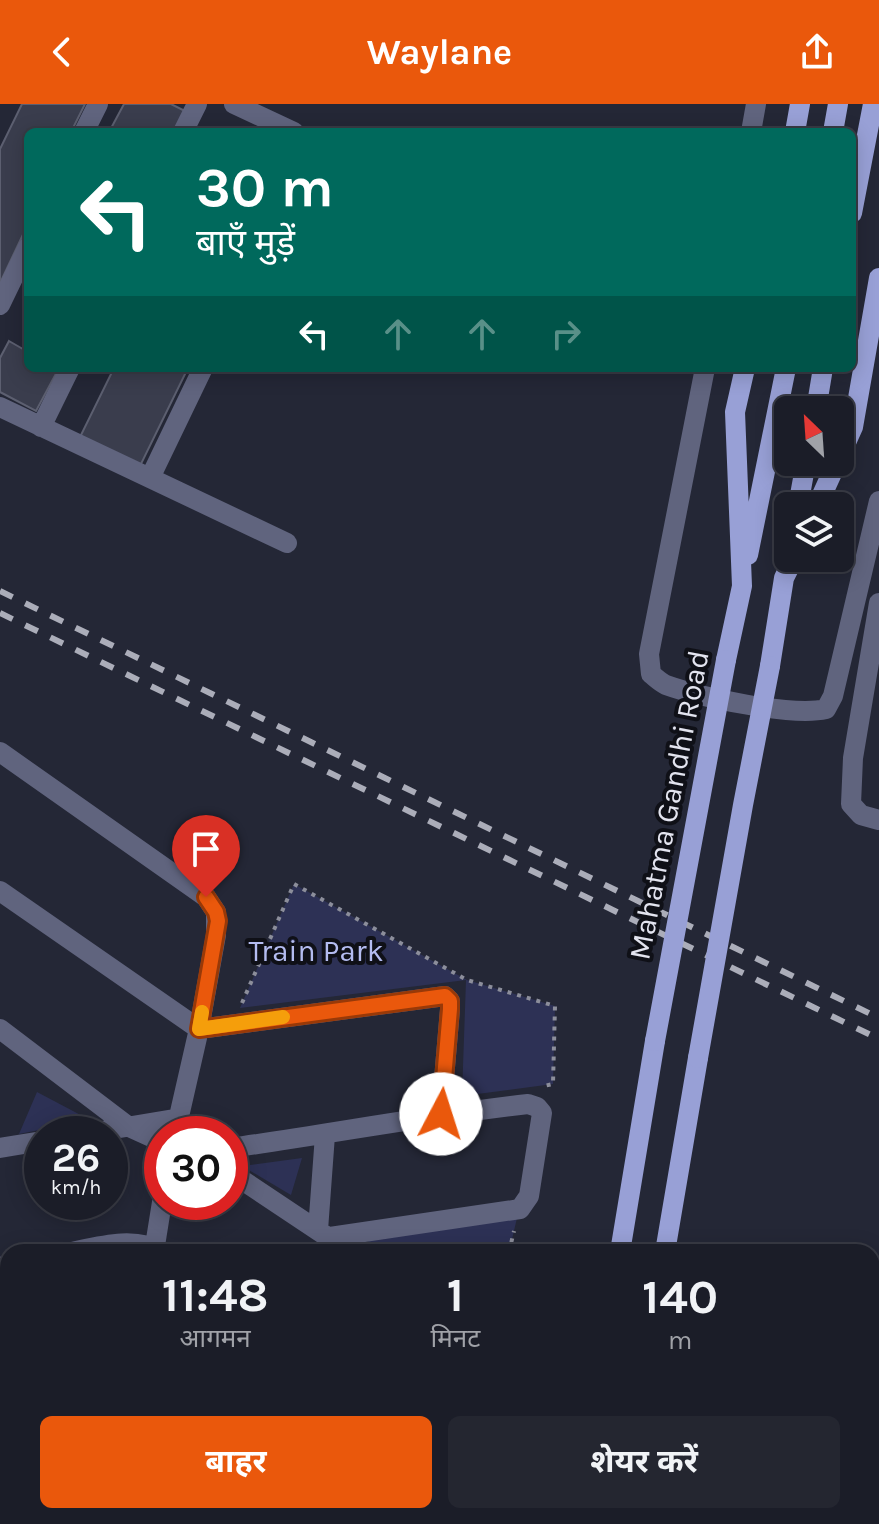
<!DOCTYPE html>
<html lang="hi">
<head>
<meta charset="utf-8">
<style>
  body { margin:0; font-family:Karla,"Noto Sans Devanagari",sans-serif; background:#242630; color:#f1f3f6; height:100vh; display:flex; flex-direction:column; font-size:30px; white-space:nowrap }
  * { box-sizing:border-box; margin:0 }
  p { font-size:26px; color:#a0a2a8 }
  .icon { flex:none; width:44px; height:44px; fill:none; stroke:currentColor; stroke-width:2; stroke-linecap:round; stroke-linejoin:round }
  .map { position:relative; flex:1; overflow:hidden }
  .drawer { position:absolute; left:0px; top:1140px; width:880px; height:280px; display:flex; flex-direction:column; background:#1b1d28; border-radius:24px 24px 0 0; box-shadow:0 4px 20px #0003,0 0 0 2px #393b45 }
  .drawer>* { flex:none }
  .guide { position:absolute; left:24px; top:24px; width:832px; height:244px; border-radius:12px; box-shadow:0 4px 20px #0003,0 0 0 2px #393b45; background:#00695c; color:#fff; overflow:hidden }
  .needle { width:52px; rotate:335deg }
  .controls { position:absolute; left:774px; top:292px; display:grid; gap:16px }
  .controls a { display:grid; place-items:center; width:80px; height:80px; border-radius:12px; background:#1b1d28; box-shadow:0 4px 20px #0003,0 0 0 2px #393b45; font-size:40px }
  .speed { position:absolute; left:24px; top:1012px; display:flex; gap:16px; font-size:40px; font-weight:700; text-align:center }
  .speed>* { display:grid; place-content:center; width:104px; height:104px; border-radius:50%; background:#1b1d28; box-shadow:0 4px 20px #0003,0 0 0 2px #393b45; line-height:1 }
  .speed small { font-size:20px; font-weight:400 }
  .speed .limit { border:12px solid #d22; background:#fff; color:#111 }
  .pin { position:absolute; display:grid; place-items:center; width:68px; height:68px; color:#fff; margin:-82px -34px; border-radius:50% 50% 50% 0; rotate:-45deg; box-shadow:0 0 8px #0007 }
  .pin .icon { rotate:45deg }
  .me { position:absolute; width:88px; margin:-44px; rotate:5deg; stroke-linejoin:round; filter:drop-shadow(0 0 6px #0008) }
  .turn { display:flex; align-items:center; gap:28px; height:168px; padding:0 40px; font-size:36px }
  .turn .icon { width:104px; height:104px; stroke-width:2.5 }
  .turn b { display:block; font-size:56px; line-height:68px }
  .lanes { display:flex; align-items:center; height:76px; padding:0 40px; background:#0003; justify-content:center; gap:40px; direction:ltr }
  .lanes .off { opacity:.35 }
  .eta { display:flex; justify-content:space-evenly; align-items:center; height:136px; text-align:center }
  .eta b { font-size:48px; font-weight:700; line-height:56px }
  .primary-button { display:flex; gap:16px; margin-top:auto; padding:16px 40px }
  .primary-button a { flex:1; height:92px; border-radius:12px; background:#ea580c; color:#fff; font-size:32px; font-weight:700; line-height:92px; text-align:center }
  .primary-button a+a { background:#242630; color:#f1f3f6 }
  header { display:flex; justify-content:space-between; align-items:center; height:104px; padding:0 40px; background:#ea580c; color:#fff; font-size:36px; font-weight:700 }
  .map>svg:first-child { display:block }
  .green { fill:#2d3155 }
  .building { fill:#3a3d4d; stroke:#5c5f70; stroke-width:2 }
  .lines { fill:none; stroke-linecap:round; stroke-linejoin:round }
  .path { stroke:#8c8e9b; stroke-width:4; stroke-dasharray:4 6; stroke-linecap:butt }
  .minor { stroke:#60647e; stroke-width:20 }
  .major { stroke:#98a0d6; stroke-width:20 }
  .rail { stroke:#abadb9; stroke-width:6; stroke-dasharray:14 14; stroke-linecap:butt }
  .major-bridge { stroke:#98a0d6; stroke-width:20 }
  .route-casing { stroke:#983908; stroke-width:20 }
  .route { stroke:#ea580c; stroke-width:14 }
  .slow { stroke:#f59e0b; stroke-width:14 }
  .labels { text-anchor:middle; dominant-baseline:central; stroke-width:8; stroke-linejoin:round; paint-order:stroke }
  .street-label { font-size:30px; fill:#e3e4ef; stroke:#0f1017 }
  .park-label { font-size:30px; fill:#b4bcf0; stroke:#0f1017 }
</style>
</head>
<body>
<header><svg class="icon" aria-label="back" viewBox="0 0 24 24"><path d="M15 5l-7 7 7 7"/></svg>Waylane<svg class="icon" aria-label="share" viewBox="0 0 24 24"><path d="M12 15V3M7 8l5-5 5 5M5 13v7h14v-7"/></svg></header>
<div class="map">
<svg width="879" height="1420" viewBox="0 0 879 1420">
  <rect width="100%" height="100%" fill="#242736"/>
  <path class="green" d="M294,780L467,876L555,902L553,980L462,992L466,876L240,904Z
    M37,988L90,1016L19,1030Z
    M302,1054L291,1091L242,1062Z
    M517,1114L509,1148H388L364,1135Z
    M8,1310V1412H64L62,1420H0V1311Z"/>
  <path class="building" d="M22,0H85L71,28H28V120L0,179V45Z
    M124,0H171L189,9L179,28H109Z
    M9,237L28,248V264H59L36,307L0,288V254Z
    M114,264H188L140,362L80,333Z"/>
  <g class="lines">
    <path class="path" d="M242,899L294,780L467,876L555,902L553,980L544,982
      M509,1148L514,1127"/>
    <path class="minor" d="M234,0L294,28
      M84,28L98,0
      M183,28L197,0
      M751,28L756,0
      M0,201L28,143
      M705,264L649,550L651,570C656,574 660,578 666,581C700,593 792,613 826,605L833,592L879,397
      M0,303L287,439
      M41,323L70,264
      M150,374L203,264
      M879,499L853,654L851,700L861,711L879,716
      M0,648L206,793L216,808V831L199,925L175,1030
      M0,787L199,925L445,892L450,897V905L441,1010
      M0,925L129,1023L162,1038
      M84,1030L180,1014
      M0,1044L42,1037
      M230,1044C330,1030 428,1011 528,1000L537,1003L542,1009L529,1092L520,1105L330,1133
      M230,1068L350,1148
      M318,1126L325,1031
      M72,1148C100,1142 136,1132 161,1148
      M154,1148L162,1098
      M0,1163L8,1161
      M0,1290L8,1288
      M631,1412L634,1420
      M84,1420L86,1412
      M452,1420L454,1412"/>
    <path class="major" d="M795,28L800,0
      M833,28L838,0
      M852,109L873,0
      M816,306L823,264
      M840,352L853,323L879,174
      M798,402L806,358
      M817,402L837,358
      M748,451L786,264
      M726,556L742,482L735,308L745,264
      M770,562L784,474L794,454
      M620,1148L655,937
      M665,1148L698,954
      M573,1420L575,1412
      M619,1420L620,1412"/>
    <path class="rail" d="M0,487L879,914
      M0,509L879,935"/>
    <path class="major-bridge" d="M655,937L726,556
      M698,954L743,701L770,562"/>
  </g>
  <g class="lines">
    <g class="route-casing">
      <path id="route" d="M206,793L216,808L218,817L199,925L445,892L450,897V905L441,1010"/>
    </g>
    <use href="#route" class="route"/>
    <path class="slow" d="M202,908L199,925L283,913"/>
  </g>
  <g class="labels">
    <g class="street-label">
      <text transform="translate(669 701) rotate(-79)">Mahatma Gandhi Road</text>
    </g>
    <g class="park-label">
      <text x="316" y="847">Train Park</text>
    </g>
  </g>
</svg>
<div class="controls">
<a><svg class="needle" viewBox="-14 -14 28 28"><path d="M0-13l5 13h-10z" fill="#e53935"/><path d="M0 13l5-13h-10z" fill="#a0a2a8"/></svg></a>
<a><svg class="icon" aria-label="layers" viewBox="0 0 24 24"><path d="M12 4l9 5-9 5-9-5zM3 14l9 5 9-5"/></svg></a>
</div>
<div class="speed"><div>26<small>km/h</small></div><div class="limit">30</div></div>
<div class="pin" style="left:206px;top:793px;background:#d93025"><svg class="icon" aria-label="arrive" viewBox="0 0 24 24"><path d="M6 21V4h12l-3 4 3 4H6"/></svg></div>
<svg class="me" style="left:441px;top:1010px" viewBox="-20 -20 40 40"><circle r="19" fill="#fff"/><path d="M0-13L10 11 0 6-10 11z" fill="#ea580c"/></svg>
<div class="guide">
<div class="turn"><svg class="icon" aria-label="left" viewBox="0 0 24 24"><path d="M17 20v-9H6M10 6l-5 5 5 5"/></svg><div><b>30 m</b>बाएँ मुड़ें</div></div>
<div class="lanes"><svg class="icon" aria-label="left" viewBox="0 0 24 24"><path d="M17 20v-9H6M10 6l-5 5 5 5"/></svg><svg class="icon off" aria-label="ahead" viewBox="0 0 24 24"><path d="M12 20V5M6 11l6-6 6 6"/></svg><svg class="icon off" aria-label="ahead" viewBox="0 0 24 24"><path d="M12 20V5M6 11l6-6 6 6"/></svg><svg class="icon off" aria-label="right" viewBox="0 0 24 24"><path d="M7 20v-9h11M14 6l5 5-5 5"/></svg></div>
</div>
<section class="drawer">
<div class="eta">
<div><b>11:48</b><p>आगमन</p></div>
<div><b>1</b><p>मिनट</p></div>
<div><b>140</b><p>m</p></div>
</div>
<div class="primary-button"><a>बाहर</a><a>शेयर करें</a></div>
</section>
</div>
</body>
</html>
